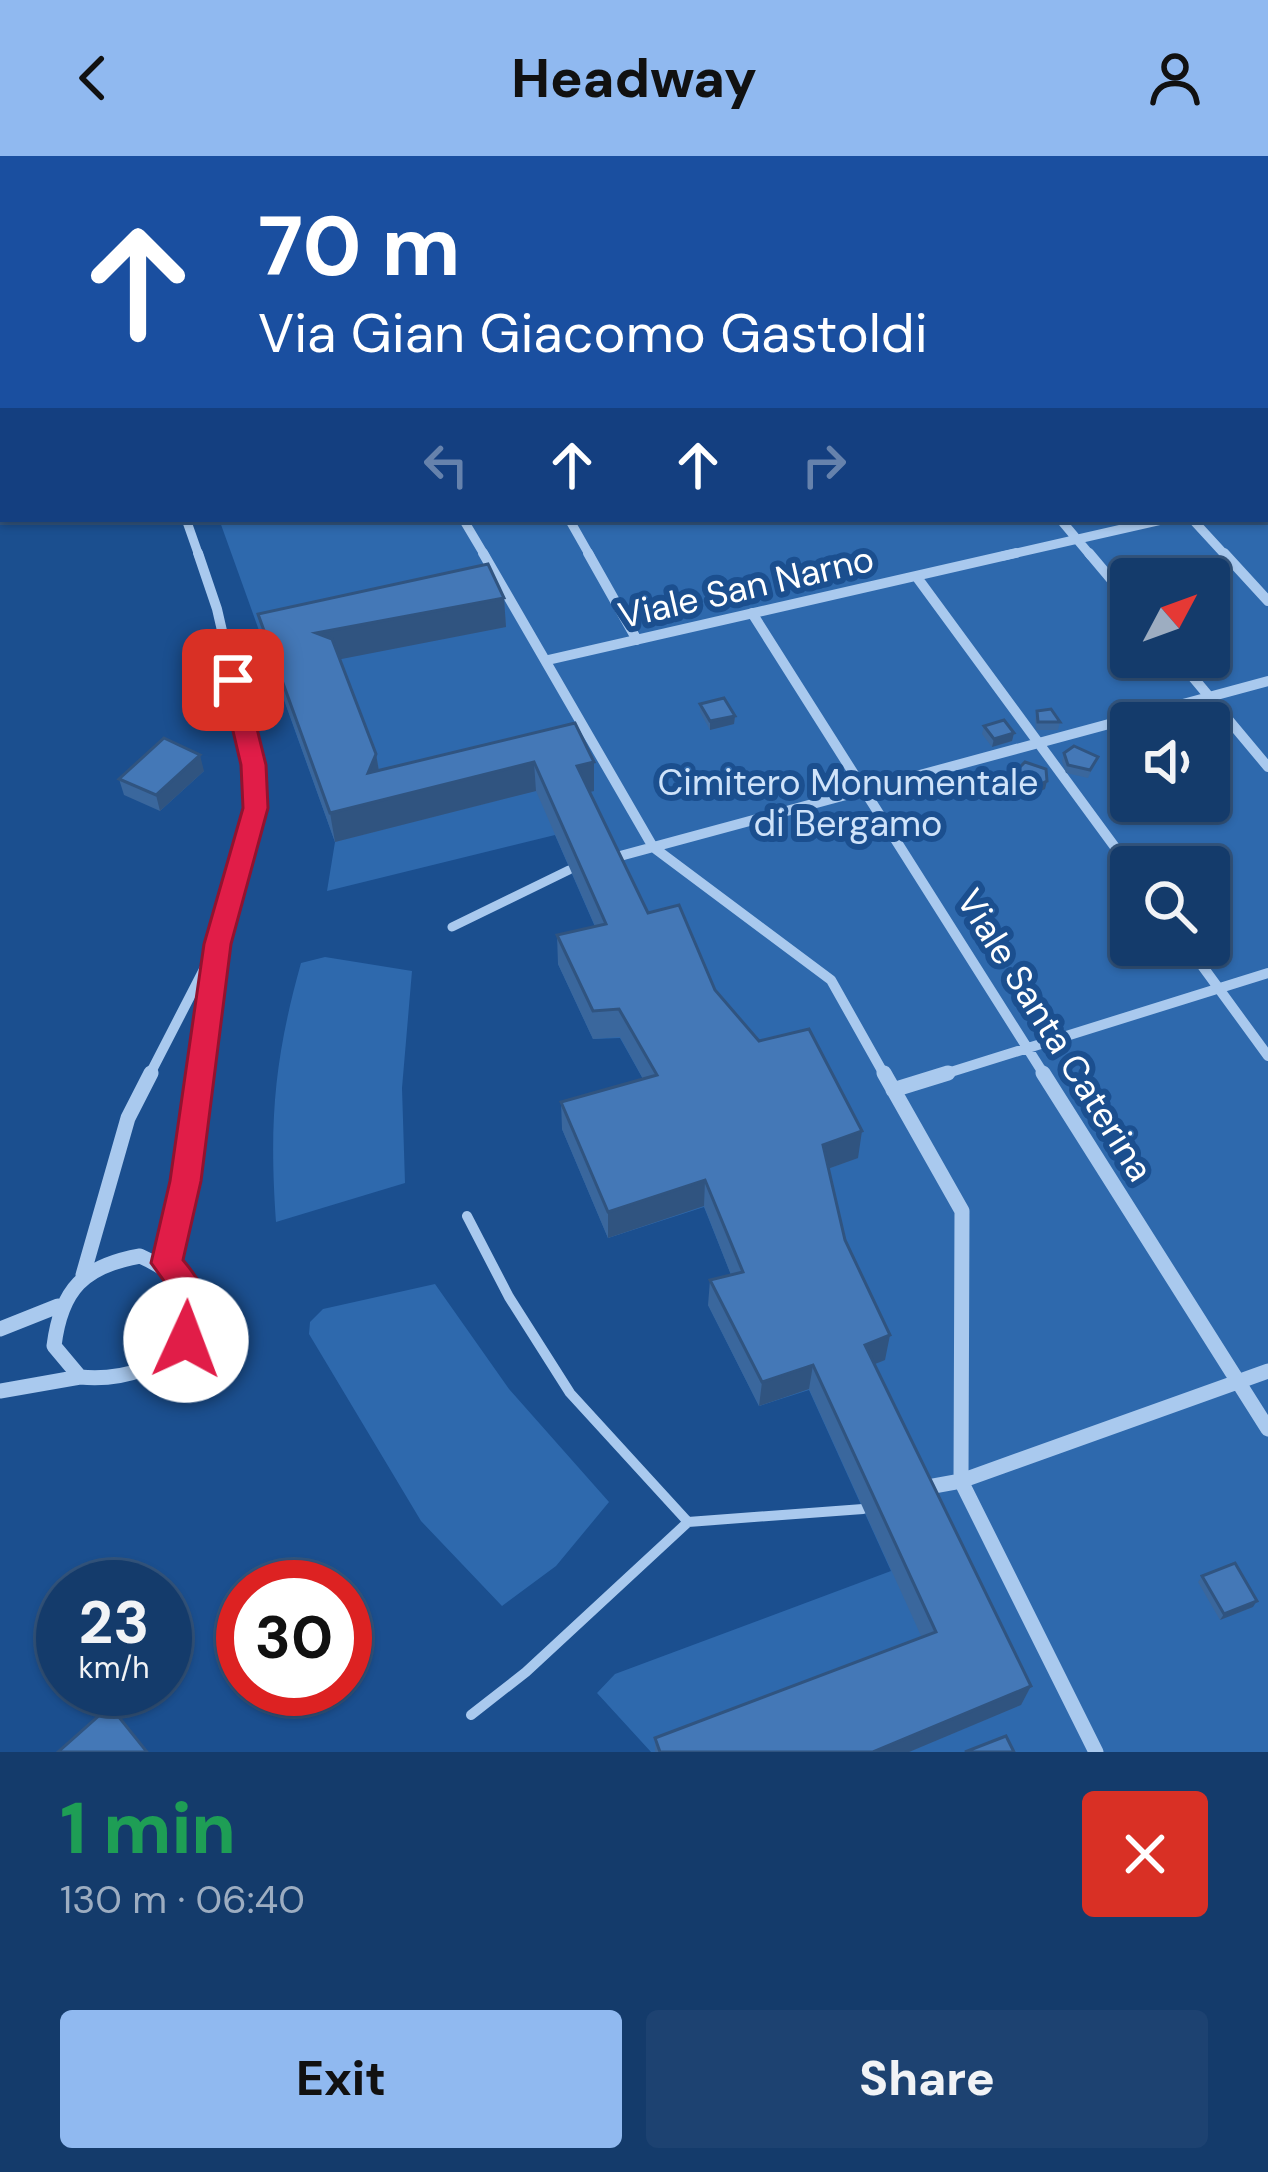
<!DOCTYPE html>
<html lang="en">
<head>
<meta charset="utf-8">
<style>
  body { margin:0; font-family:"DM Sans",sans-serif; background:#1d4271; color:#f1f3f6; height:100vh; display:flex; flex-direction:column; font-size:45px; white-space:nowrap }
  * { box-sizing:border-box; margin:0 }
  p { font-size:39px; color:#9dadc1 }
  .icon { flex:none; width:66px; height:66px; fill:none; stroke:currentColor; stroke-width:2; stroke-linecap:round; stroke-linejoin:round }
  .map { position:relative; height:1596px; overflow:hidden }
  .details { display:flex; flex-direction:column; background:#143b6b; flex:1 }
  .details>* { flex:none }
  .banner { position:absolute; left:0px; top:0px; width:1269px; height:366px; box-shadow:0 3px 9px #0004,0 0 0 3px #33557e; background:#1a4fa0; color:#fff; overflow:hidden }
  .needle { width:78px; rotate:49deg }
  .buttons { position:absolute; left:1110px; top:402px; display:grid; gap:24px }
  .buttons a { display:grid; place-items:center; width:120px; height:120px; border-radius:12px; background:#143b6b; box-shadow:0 3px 9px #0004,0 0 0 3px #33557e; font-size:60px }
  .speed { position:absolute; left:36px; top:1404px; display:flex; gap:24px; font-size:60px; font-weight:700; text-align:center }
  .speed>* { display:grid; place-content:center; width:156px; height:156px; border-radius:50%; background:#143b6b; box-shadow:0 3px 9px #0004,0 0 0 3px #33557e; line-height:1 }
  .speed small { font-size:30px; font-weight:400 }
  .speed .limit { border:18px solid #d22; background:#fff; color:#111 }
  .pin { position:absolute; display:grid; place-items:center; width:102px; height:102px; color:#fff; margin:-51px; border-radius:24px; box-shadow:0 6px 18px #0006 }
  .me { position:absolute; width:132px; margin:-66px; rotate:2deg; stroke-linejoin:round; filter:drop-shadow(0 0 9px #0008) }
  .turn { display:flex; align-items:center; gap:42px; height:252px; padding:0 60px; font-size:54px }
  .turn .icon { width:156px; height:156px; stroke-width:2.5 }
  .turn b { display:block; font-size:84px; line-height:102px }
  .lanes { display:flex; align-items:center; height:114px; padding:0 60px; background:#0003; justify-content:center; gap:60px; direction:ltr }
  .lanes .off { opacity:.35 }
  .round { display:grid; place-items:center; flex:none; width:126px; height:126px; border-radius:12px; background:#1d4271 }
  .head { display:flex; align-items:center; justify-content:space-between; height:204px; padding:0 60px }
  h1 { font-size:72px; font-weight:800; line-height:90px; color:#1e9e55 }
  .cta { display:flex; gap:24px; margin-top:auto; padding:24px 60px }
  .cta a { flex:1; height:138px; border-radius:12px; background:#90b9f0; color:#111; font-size:48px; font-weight:800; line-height:138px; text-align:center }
  .cta a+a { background:#1d4271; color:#f1f3f6 }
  header { display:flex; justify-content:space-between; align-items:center; height:156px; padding:0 60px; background:#90b9f0; color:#111; font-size:54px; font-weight:800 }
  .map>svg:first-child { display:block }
  .green { fill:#2e69ad; fill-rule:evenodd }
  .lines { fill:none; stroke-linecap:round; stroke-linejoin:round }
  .lane-far2 { stroke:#a9c9ee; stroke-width:6 }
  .lane-far1 { stroke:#a9c9ee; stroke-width:9 }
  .lane { stroke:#a9c9ee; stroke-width:10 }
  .street-far2 { stroke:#a9c9ee; stroke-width:9 }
  .street-far1 { stroke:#a9c9ee; stroke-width:10 }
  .street { stroke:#a9c9ee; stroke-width:15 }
  .secondary { fill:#d6e6fa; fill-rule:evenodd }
  .tram { stroke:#fff; stroke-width:3 }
  .wall { fill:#3a679d }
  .shaded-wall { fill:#305480 }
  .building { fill:#4478b7; stroke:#305480; stroke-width:3 }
  .route { fill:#e11d48; stroke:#92132f; stroke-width:3 }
  .labels { text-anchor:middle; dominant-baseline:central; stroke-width:12; stroke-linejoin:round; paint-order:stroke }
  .street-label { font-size:36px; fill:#fff; stroke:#1b4f8f }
  .park-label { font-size:36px; fill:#cfe3fa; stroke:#1b4f8f }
</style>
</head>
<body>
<header><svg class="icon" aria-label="back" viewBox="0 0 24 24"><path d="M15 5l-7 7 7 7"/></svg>Headway<svg class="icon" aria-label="person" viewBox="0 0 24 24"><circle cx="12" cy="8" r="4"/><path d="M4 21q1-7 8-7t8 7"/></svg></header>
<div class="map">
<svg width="1268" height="1596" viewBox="0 0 1268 1596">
  <rect width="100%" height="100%" fill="#1b4f8f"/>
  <path class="green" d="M1231,0H1268V1596H651L597,1537L615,1518L891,1415L809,1234L759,1250L708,1149L740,1141L704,1051L608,1082L562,973L656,946L620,882L593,883L558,808L606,796L555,679L327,735L335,686L219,363H1266V3ZM1131,423H1209V501H1131ZM1131,567H1209V645H1131ZM1131,711H1209V789H1131Z
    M325,801L412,815L402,932L405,1027L276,1066C269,966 274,904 301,807Z
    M435,1128L509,1233L609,1346L556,1410L502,1450L421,1365L309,1178L310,1166L323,1153Z"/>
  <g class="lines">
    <path class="lane-far2" d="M642,0L646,3
      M755,3L764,0"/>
    <path class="lane-far1" d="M452,771L569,714"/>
    <path class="lane" d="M467,1060L509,1141L570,1237L688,1366L526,1516L471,1559
      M688,1366L863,1353"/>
    <path class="street-far2" d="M186,363L199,400
      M463,363L485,400
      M569,363L590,400
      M1060,363L1091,400
      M1192,363L1226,400
      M1003,400L1166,363"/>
    <path class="street-far1" d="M483,397L653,691L831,824L885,920
      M588,397L637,484
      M1089,397L1131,447
      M1224,397L1268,445
      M916,420L1131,713
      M752,457L1045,920
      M1176,501L1268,611
      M548,504L1016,397
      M609,703L1268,525
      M1187,789L1268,900
      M149,920L217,788L256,652L253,609L217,453L198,397
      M200,920L216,801
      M938,920L1268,817"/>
    <path class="street" d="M884,917L962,1055L961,1325L1096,1596
      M1043,917L1268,1273
      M893,934L948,917
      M140,1100C252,1150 171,1230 80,1221L54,1190C61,1133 84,1110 140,1100Z
      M167,1107L200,917
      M83,1119L128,962L151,917
      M0,1173L58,1150
      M0,1235L80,1221
      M917,1333L961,1325L1268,1215"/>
    <path class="secondary" d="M959,0H973L975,3H961Z
      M1023,0H1040L1042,3H1025Z
      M3,168V178L0,179V169Z"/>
    <path class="tram" d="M108,3L124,0
      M142,3L157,0"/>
  </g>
  <path class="wall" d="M660,0H726L719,3H665Z
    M504,442L506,471L339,503L376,598L379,614L575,567L594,635L589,636L648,757L715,834L858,1002L828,1013L845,1084L885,1204L874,1208L1031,1530L1021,1549L909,1596H655V1582L922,1482L809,1233L759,1250L708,1149L710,1124L731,1119L704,1050L608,1082L562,973L561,946L643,923L620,881L593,883L558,808L557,779L595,770L536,635L335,686L264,487L258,458Z
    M700,548L735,560L734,568L710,574L700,556Z
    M1037,555L1060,566L1058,574H1036L1035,564Z
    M984,570L1014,577L1012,585L992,591L982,578Z
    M1064,597L1098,601L1088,622L1066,617L1062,605Z
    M204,615L160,655L124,639L119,623Z
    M1013,618L1047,625L1045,633L1032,639L1020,637L1011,626Z
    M1202,1420L1253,1451L1220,1464L1198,1426Z"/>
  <path class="shaded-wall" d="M688,0H726L719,3H688Z
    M1266,6H1268V32H1266Z
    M504,442L506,471L321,507L316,477Z
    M735,560L734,568L710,574V565Z
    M1014,577L1012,585L992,591L994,583Z
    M376,598L381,627L368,617Z
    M200,599L204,615L160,655L156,639Z
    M534,606L536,635L335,686L330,657Z
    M594,606V635L578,639L577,610Z
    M1047,625L1045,633L1032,639L1034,631Z
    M862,975L858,1002L819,1016L823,989Z
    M705,1024L704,1050L608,1082V1056Z
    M890,1179L885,1204L860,1214L865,1189Z
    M813,1209L809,1233L759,1250L762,1226Z
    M1257,1445L1253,1451L1220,1464L1224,1458Z
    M1031,1530L1021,1549L909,1596H873Z"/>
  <path class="building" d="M199,0H385L387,3H183Z
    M502,0H631L635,3H506Z
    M1176,0H1268V6H1266V3H1180Z
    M0,38H3V152H0Z
    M488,408L504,442L316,477L332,483L376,598L368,617L575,567L594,606L577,610L648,757L679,749L715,834L759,885L809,873L862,975L823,989L845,1084L890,1179L865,1189L1031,1530L873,1596H660L655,1582L936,1476L813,1209L762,1226L710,1124L743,1116L705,1024L608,1056L561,946L657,919L619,853L593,855L557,779L606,768L534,606L330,657L258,458Z
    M724,542L735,560L710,565L700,548Z
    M1051,553L1060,566H1038L1037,555Z
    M1004,564L1014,577L994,583L984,570Z
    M164,582L200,599L156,639L119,623Z
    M1074,590L1098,601L1090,614L1068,609L1064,597Z
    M1025,606L1046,613L1047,625L1034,631L1022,629L1013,618Z
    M1235,1407L1257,1445L1224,1458L1202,1420Z
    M110,1550L147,1596H58Z
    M1006,1580L1014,1596H965Z"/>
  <path class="route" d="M233,516L245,524L266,609L268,652L231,788L201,1025L183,1104C211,1137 215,1155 197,1195L186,1199L174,1195L170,1184L178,1144L151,1107L170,1025L204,788L243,652L241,609L221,524Z"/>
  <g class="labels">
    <g class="street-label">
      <text transform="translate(746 431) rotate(-13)">Viale San Narno</text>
      <text transform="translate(1055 879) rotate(58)">Viale Santa Caterina</text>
    </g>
    <g class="park-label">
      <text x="848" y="626">Cimitero Monumentale<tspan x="848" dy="41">di Bergamo</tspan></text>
    </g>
  </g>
</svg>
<div class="buttons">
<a><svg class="needle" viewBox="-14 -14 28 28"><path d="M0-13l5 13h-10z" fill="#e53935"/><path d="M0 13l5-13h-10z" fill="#9dadc1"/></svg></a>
<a><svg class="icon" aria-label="sound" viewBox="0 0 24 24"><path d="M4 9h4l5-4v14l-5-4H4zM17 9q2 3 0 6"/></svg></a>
<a><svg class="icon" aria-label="search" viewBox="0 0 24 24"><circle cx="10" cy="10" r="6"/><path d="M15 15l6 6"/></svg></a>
</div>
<div class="speed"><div>23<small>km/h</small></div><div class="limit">30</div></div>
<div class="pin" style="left:233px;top:524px;background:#d93025"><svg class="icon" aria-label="arrive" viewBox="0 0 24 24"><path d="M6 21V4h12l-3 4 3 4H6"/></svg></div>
<svg class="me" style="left:186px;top:1184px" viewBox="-20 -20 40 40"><circle r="19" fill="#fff"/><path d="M0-13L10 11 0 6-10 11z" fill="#e11d48"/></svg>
<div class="banner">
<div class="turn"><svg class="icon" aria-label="ahead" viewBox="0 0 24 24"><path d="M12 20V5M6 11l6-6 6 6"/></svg><div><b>70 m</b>Via Gian Giacomo Gastoldi</div></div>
<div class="lanes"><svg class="icon off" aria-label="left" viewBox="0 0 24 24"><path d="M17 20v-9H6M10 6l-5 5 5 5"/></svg><svg class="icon" aria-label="ahead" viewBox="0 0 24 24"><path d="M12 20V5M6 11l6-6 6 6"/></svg><svg class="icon" aria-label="ahead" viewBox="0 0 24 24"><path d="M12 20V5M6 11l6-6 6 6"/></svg><svg class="icon off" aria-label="right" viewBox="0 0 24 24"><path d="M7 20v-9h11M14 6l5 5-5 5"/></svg></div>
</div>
</div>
<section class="details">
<div class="head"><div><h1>1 min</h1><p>130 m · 06:40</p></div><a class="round" style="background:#d93025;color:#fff"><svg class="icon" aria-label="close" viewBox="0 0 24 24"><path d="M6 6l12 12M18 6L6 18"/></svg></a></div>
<div class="cta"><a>Exit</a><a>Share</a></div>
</section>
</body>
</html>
